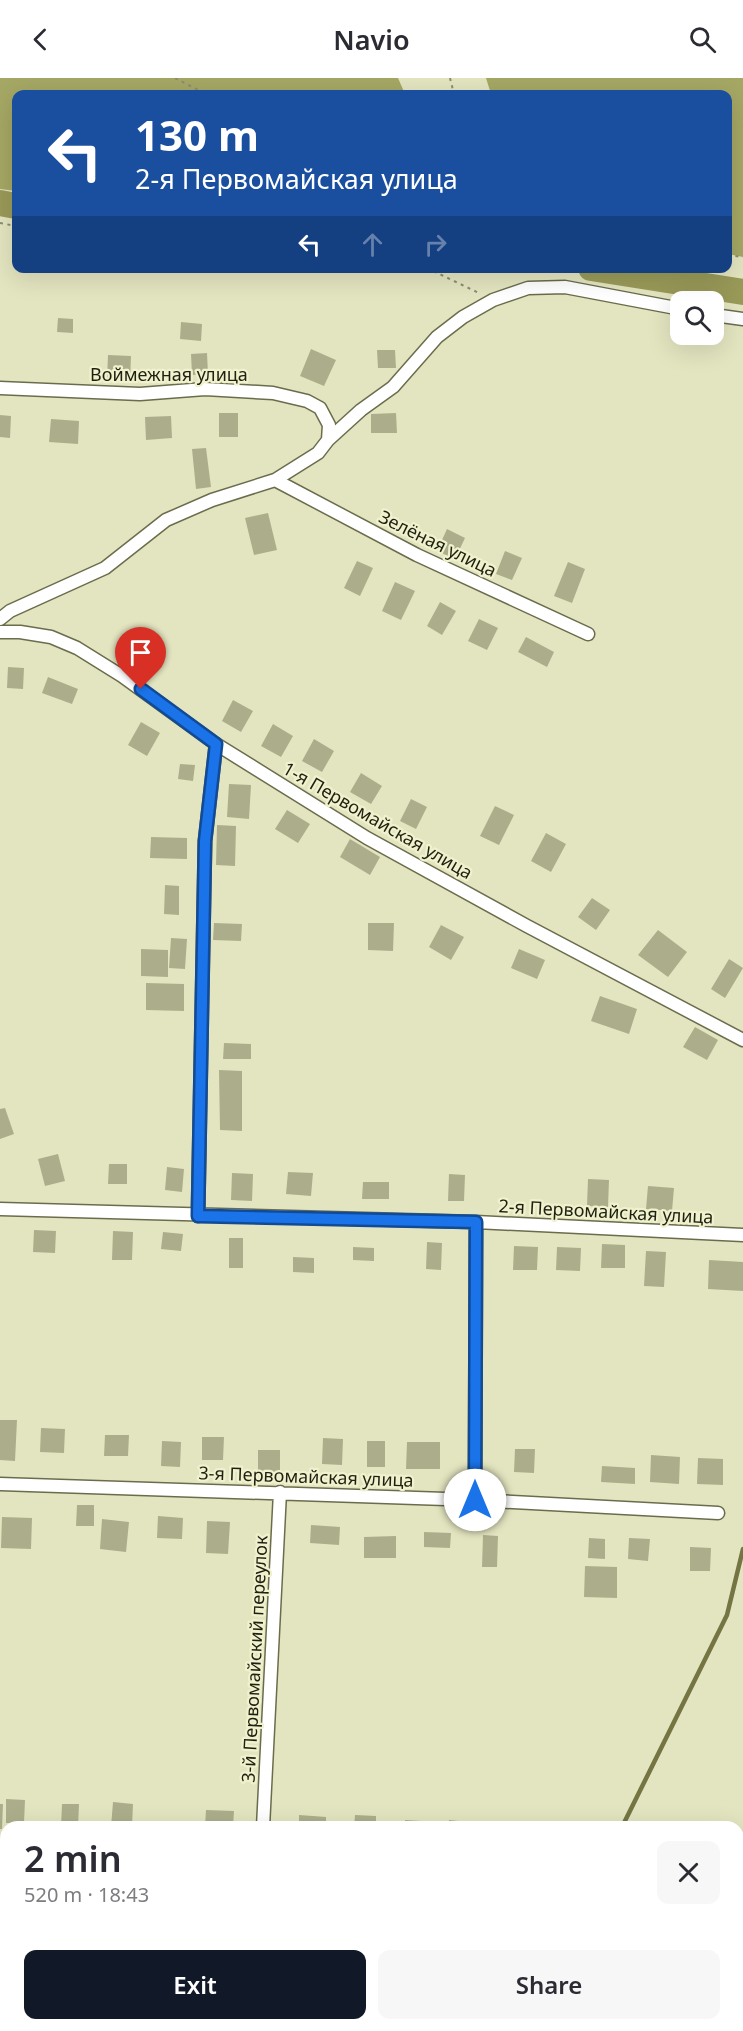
<!DOCTYPE html>
<html lang="en">
<head>
<meta charset="utf-8">
<style>
  body { margin:0; font-family:"Noto Sans",sans-serif; background:#f7f7f7; color:#2b2b33; height:100vh; display:flex; flex-direction:column; font-size:22px; white-space:nowrap }
  * { box-sizing:border-box; margin:0 }
  p { font-size:20px; color:#7c7c81 }
  .icon { flex:none; width:33px; height:33px; fill:none; stroke:currentColor; stroke-width:2; stroke-linecap:round; stroke-linejoin:round }
  .map { position:relative; flex:1; overflow:hidden }
  .side { position:absolute; left:0px; top:1743px; width:744px; height:210px; display:flex; flex-direction:column; background:#fff; border-radius:18px 18px 0 0; box-shadow:0 6px 24px #0002 }
  .side>* { flex:none }
  .banner { position:absolute; left:12px; top:12px; width:720px; height:183px; border-radius:12px; box-shadow:0 6px 24px #0002; background:#1a4fa0; color:#fff; overflow:hidden }
  .fabs { position:absolute; left:670px; top:213px; display:grid; gap:12px }
  .fabs a { display:grid; place-items:center; width:54px; height:54px; border-radius:12px; background:#fff; box-shadow:0 6px 24px #0002; font-size:30px }
  .pin { position:absolute; display:grid; place-items:center; width:51px; height:51px; color:#fff; margin:-62px -26px; border-radius:50% 50% 50% 0; rotate:-45deg; box-shadow:0 0 6px #0007 }
  .pin .icon { rotate:45deg }
  .me { position:absolute; width:66px; margin:-33px; rotate:0deg; stroke-linejoin:round; filter:drop-shadow(0 0 4px #0008) }
  .turn { display:flex; align-items:center; gap:21px; height:126px; padding:0 24px; font-size:27px }
  .turn .icon { width:78px; height:78px; stroke-width:2.5 }
  .turn b { display:block; font-size:42px; line-height:51px }
  .lanes { display:flex; align-items:center; height:57px; padding:0 24px; background:#0003; justify-content:center; gap:30px; direction:ltr }
  .lanes .off { opacity:.35 }
  .round { display:grid; place-items:center; flex:none; width:63px; height:63px; border-radius:12px; background:#f7f7f7 }
  .head { display:flex; align-items:center; justify-content:space-between; height:102px; padding:0 24px }
  h1 { font-size:36px; font-weight:600; line-height:45px }
  .action { display:flex; gap:12px; margin-top:auto; padding:12px 24px }
  .action a { flex:1; height:69px; border-radius:12px; background:#111827; color:#fff; font-size:24px; font-weight:600; line-height:69px; text-align:center }
  .action a+a { background:#f7f7f7; color:#2b2b33 }
  header { display:flex; justify-content:space-between; align-items:center; height:78px; padding:0 24px; background:#fff; font-size:27px; font-weight:600 }
  .map>svg:first-child { display:block }
  .forest { fill:#a5a764 }
  .lines { fill:none; stroke-linecap:round; stroke-linejoin:round }
  .stream { stroke:#747543; stroke-width:4.5 }
  .river { stroke:#999a58; stroke-width:26 }
  .building { fill:#acae8b }
  .minor-casing { stroke:#6b6c4c; stroke-width:15 }
  .path { stroke:#8b8c72; stroke-width:2; stroke-dasharray:3 4.5; stroke-linecap:butt }
  .minor { stroke:#fff; stroke-width:12 }
  .route-casing { stroke:#114b97; stroke-width:15 }
  .route { stroke:#1a73e8; stroke-width:10 }
  .labels { text-anchor:middle; dominant-baseline:central; stroke-width:4.5; stroke-linejoin:round; paint-order:stroke }
  .street-label { font-size:18px; fill:#1f2012; stroke:#f0f2cd }
</style>
</head>
<body>
<header><svg class="icon" aria-label="back" viewBox="0 0 24 24"><path d="M15 5l-7 7 7 7"/></svg>Navio<svg class="icon" aria-label="search" viewBox="0 0 24 24"><circle cx="10" cy="10" r="6"/><path d="M15 15l6 6"/></svg></header>
<div class="map">
<svg width="743" height="1953" viewBox="0 0 743 1953">
  <rect width="100%" height="100%" fill="#e3e5c0"/>
  <path class="forest" d="M0,0H398L405,16H16V113L0,111Z
    M486,0H743V179L728,176V16H491Z
    M743,1909V1953H715L712,1947H738V1914Z"/>
  <g class="lines">
    <path class="stream" d="M622,1749L727,1537L743,1471
      M519,1953L522,1947"/>
    <path class="river" d="M0,125L16,128
      M591,190L743,214"/>
  </g>
  <path class="building" d="M58,240L73,241V255L57,254Z
    M181,244L202,246L201,263L180,261Z
    M311,271L336,282L324,308L300,298Z
    M377,272H395L396,290H378Z
    M207,275L208,296L192,297L191,276Z
    M108,277L131,278L130,304L107,303Z
    M219,335H238V359H219Z
    M396,335L397,355H371V336Z
    M0,337L11,338L10,360L0,359Z
    M171,338L172,360L146,362L145,339Z
    M51,341L79,343L78,366L49,364Z
    M206,370L211,409L196,411L192,371Z
    M268,435L277,472L254,477L245,440Z
    M447,451L465,460L455,481L437,473Z
    M505,473L522,480L512,502L496,496Z
    M357,483L373,490L360,518L344,510Z
    M568,484L585,491L572,525L554,518Z
    M395,504L415,513L401,542L382,533Z
    M440,524L456,533L442,557L427,548Z
    M479,541L498,550L487,572L468,563Z
    M526,559L554,574L547,589L518,574Z
    M8,589L24,590L23,611L7,610Z
    M48,599L78,611L72,626L42,615Z
    M233,622L253,633L241,654L222,643Z
    M141,644L160,655L147,678L128,667Z
    M273,646L293,658L281,679L261,668Z
    M314,661L334,673L322,694L302,683Z
    M180,686L195,687L193,703L178,701Z
    M361,695L382,708L371,726L350,714Z
    M229,706L251,707L249,741L227,739Z
    M411,721L427,729L416,751L400,743Z
    M495,728L514,737L499,767L480,758Z
    M287,732L310,746L298,765L275,751Z
    M217,747L236,748L235,788L216,787Z
    M546,755L566,766L551,794L531,783Z
    M151,759L187,760V781L150,780Z
    M350,761L380,779L370,797L340,779Z
    M165,807L179,808V837L164,836Z
    M592,820L610,832L596,852L578,839Z
    M214,845L242,846L241,863L213,862Z
    M368,845H394L393,873L368,872Z
    M441,847L464,859L451,882L429,869Z
    M658,852L687,874L668,899L638,877Z
    M171,860L187,861L185,891L169,890Z
    M141,871L168,872V899L141,898Z
    M519,871L545,882L537,901L511,890Z
    M729,881L743,890L725,920L711,911Z
    M146,905L184,906V933L146,932Z
    M600,918L637,931L629,956L591,943Z
    M695,949L718,962L707,982L683,969Z
    M224,965L251,966V981H223Z
    M219,992L242,993V1053L220,1052Z
    M5,1030L14,1056L0,1061V1031Z
    M58,1076L65,1103L45,1108L38,1081Z
    M109,1086H127V1106H108Z
    M167,1089L184,1091L182,1114L165,1112Z
    M288,1094L313,1095L311,1118L286,1116Z
    M232,1095L253,1096L252,1123L231,1122Z
    M449,1096L465,1097L464,1123H448Z
    M588,1101L609,1102L608,1129L587,1128Z
    M363,1104H389V1121H362Z
    M648,1108L674,1110L672,1133L646,1131Z
    M34,1152L56,1153L55,1175L33,1174Z
    M113,1153L133,1154L132,1182H112Z
    M163,1154L183,1156L181,1173L161,1171Z
    M229,1160H243V1190H229Z
    M427,1164L442,1165L441,1192L426,1191Z
    M602,1166L625,1167V1190H601Z
    M514,1168L538,1169L537,1192H513Z
    M353,1169L374,1170V1183L353,1182Z
    M557,1169L581,1170L580,1193L556,1192Z
    M646,1173L666,1174L664,1209L644,1208Z
    M293,1179L314,1180V1195L293,1194Z
    M709,1182L743,1184V1213L708,1211Z
    M0,1342H17L15,1383L0,1382Z
    M41,1350L65,1351L64,1375L40,1374Z
    M105,1357H129L128,1378H104Z
    M202,1359H224L223,1382H202Z
    M323,1360L343,1361L342,1387L322,1386Z
    M162,1363L181,1364L180,1389L161,1388Z
    M367,1363H385V1389H367Z
    M407,1364H440V1391H406Z
    M515,1371H535L534,1395L514,1394Z
    M258,1372H280V1396L258,1395Z
    M651,1377L680,1379L679,1406L650,1404Z
    M698,1380L723,1381V1407L697,1406Z
    M602,1388L635,1390V1406L601,1404Z
    M77,1427H94V1448H76Z
    M158,1438L183,1440L182,1461L157,1460Z
    M2,1439L32,1440L31,1471L1,1470Z
    M102,1441L129,1444L126,1474L100,1471Z
    M207,1443L230,1444L228,1476L206,1475Z
    M311,1447L340,1449L339,1467L310,1465Z
    M424,1454L451,1455L450,1470L424,1469Z
    M483,1457L498,1458L497,1489H482Z
    M396,1458V1480H364V1459Z
    M589,1460L605,1461V1481L588,1480Z
    M629,1460L650,1461L648,1483L628,1481Z
    M690,1469L711,1470L710,1493H690Z
    M585,1488L617,1489V1520L584,1519Z
    M6,1721L25,1722L24,1745H6Z
    M113,1724L133,1726L132,1749H111Z
    M0,1726H3L2,1751H0Z
    M62,1726H79L78,1749H61Z
    M206,1732L234,1733L233,1749H205Z
    M299,1737L326,1739V1749H299Z
    M355,1737L376,1738V1749H354Z
    M405,1742L438,1744V1749H405Z
    M449,1742L468,1744L467,1749H448Z
    M0,1810H6V1837L0,1836Z
    M54,1947L79,1948L78,1953H54Z
    M292,1947H311V1951L292,1950Z"/>
  <g class="lines">
    <g class="minor-casing">
      <path id="minor" d="M714,237L743,241
        M0,310L140,316L205,311L273,315L307,323L320,330L329,347L328,362L318,375L275,402L212,422L166,442L105,490L10,533L0,541
        M328,362L361,332L393,309L437,259L463,239L493,222L528,210L565,209L681,231
        M275,402L417,477L588,556
        M0,554H20L51,559L77,570L122,598L216,666L367,760L527,848L743,962
        M0,1131L476,1144L743,1157
        M198,1138L205,763L216,666
        M0,1406L475,1422L718,1435
        M475,1422L476,1144
        M263,1749L280,1414
        M0,1773H6
        M256,1953V1947"/>
    </g>
    <path class="path" d="M175,0L206,16
      M450,0L454,16
      M0,145L16,148
      M728,177L743,179
      M427,190L479,215"/>
    <use href="#minor" class="minor"/>
  </g>
  <g class="lines">
    <g class="route-casing">
      <path id="route" d="M141,611L216,666L205,763L198,1138L476,1144L475,1422"/>
    </g>
    <use href="#route" class="route"/>
  </g>
  <g class="labels">
    <g class="street-label">
      <text x="169" y="296">Воймежная улица</text>
      <text transform="translate(438 465) rotate(26)">Зелёная улица</text>
      <text transform="translate(378 742) rotate(30)">1-я Первомайская улица</text>
      <text transform="translate(606 1133) rotate(3)">2-я Первомайская улица</text>
      <text transform="translate(306 1398) rotate(2)">3-я Первомайская улица</text>
      <text transform="translate(254 1581) rotate(-87)">3-й Первомайский переулок</text>
    </g>
  </g>
</svg>
<div class="fabs">
<a><svg class="icon" aria-label="search" viewBox="0 0 24 24"><circle cx="10" cy="10" r="6"/><path d="M15 15l6 6"/></svg></a>
</div>
<div class="pin" style="left:141px;top:611px;background:#d93025"><svg class="icon" aria-label="arrive" viewBox="0 0 24 24"><path d="M6 21V4h12l-3 4 3 4H6"/></svg></div>
<svg class="me" style="left:475px;top:1422px" viewBox="-20 -20 40 40"><circle r="19" fill="#fff"/><path d="M0-13L10 11 0 6-10 11z" fill="#1a73e8"/></svg>
<div class="banner">
<div class="turn"><svg class="icon" aria-label="left" viewBox="0 0 24 24"><path d="M17 20v-9H6M10 6l-5 5 5 5"/></svg><div><b>130 m</b>2-я Первомайская улица</div></div>
<div class="lanes"><svg class="icon" aria-label="left" viewBox="0 0 24 24"><path d="M17 20v-9H6M10 6l-5 5 5 5"/></svg><svg class="icon off" aria-label="ahead" viewBox="0 0 24 24"><path d="M12 20V5M6 11l6-6 6 6"/></svg><svg class="icon off" aria-label="right" viewBox="0 0 24 24"><path d="M7 20v-9h11M14 6l5 5-5 5"/></svg></div>
</div>
<section class="side">
<div class="head"><div><h1>2 min</h1><p>520 m · 18:43</p></div><a class="round"><svg class="icon" aria-label="close" viewBox="0 0 24 24"><path d="M6 6l12 12M18 6L6 18"/></svg></a></div>
<div class="action"><a>Exit</a><a>Share</a></div>
</section>
</div>
</body>
</html>
